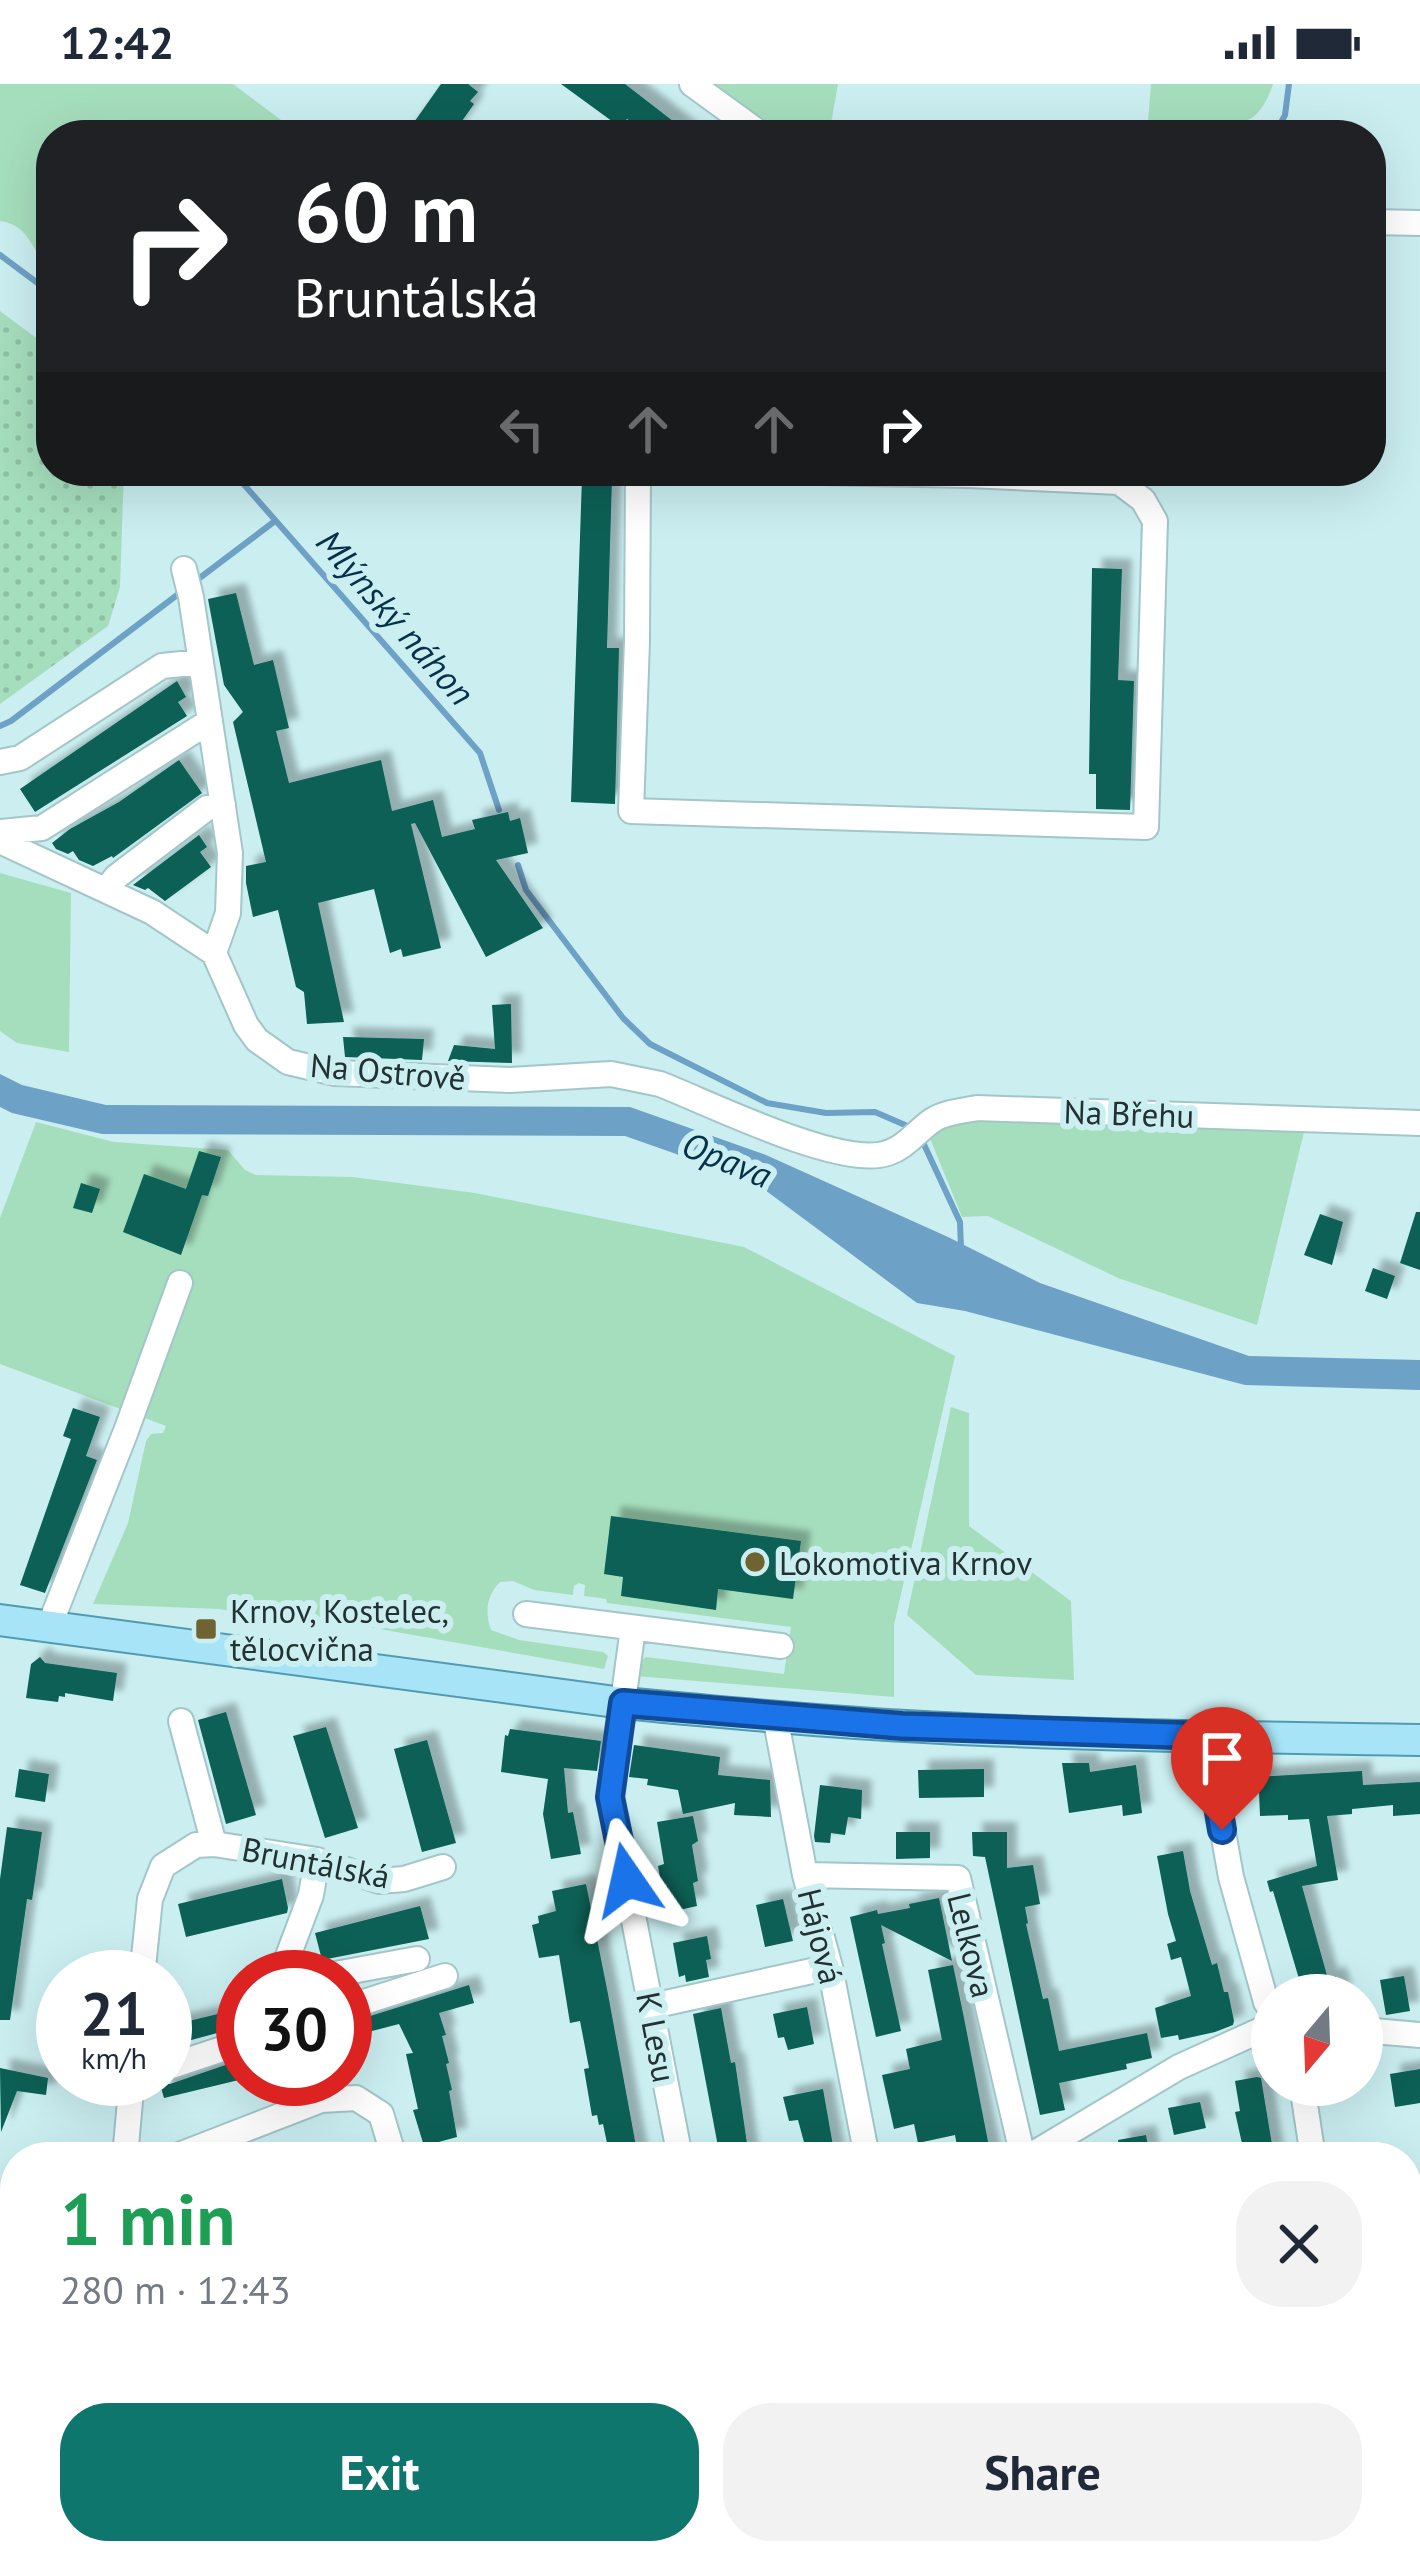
<!DOCTYPE html>
<html lang="en">
<head>
<meta charset="utf-8">
<style>
  body { margin:0; font-family:"PT Sans",sans-serif; background:#f2f2f3; color:#1f2937; height:100vh; display:flex; flex-direction:column; font-size:45px; white-space:nowrap }
  * { box-sizing:border-box; margin:0 }
  p { font-size:39px; color:#747a83 }
  .icon { flex:none; width:66px; height:66px; fill:none; stroke:currentColor; stroke-width:2; stroke-linecap:round; stroke-linejoin:round }
  .map { position:relative; flex:1; overflow:hidden }
  .sheet { position:absolute; left:0px; top:2058px; width:1422px; height:423px; display:flex; flex-direction:column; background:#fff; border-radius:48px 48px 0 0; box-shadow:0 12px 48px #0002 }
  .sheet>* { flex:none }
  .guide { position:absolute; left:36px; top:36px; width:1350px; height:366px; border-radius:48px; box-shadow:0 12px 48px #0002; background:#202124; color:#fff; overflow:hidden }
  .needle { width:78px; rotate:199deg }
  .tools { position:absolute; left:1251px; top:1890px; display:grid; gap:24px }
  .tools a { display:grid; place-items:center; width:132px; height:132px; border-radius:50%; background:#fff; box-shadow:0 12px 48px #0002; font-size:60px }
  .speed { position:absolute; left:36px; top:1866px; display:flex; gap:24px; font-size:60px; font-weight:700; text-align:center }
  .speed>* { display:grid; place-content:center; width:156px; height:156px; border-radius:50%; background:#fff; box-shadow:0 12px 48px #0002; line-height:1 }
  .speed small { font-size:30px; font-weight:400 }
  .speed .limit { border:18px solid #d22; background:#fff; color:#111 }
  .pin { position:absolute; display:grid; place-items:center; width:102px; height:102px; color:#fff; margin:-123px -51px; border-radius:50% 50% 50% 0; rotate:-45deg; box-shadow:0 0 12px #0007 }
  .pin .icon { rotate:45deg }
  .me { position:absolute; width:132px; margin:-66px; rotate:349deg; stroke-linejoin:round; filter:drop-shadow(0 0 9px #0008) }
  .turn { display:flex; align-items:center; gap:42px; height:252px; padding:0 60px; font-size:54px }
  .turn .icon { width:156px; height:156px; stroke-width:2.5 }
  .turn b { display:block; font-size:84px; line-height:102px }
  .lanes { display:flex; align-items:center; height:114px; padding:0 60px; background:#0003; justify-content:center; gap:60px; direction:ltr }
  .lanes .off { opacity:.35 }
  .round { display:grid; place-items:center; flex:none; width:126px; height:126px; border-radius:48px; background:#f2f2f3 }
  .overview { display:flex; align-items:center; justify-content:space-between; height:204px; padding:0 60px }
  h1 { font-size:72px; font-weight:700; line-height:90px; color:#1e9e55 }
  .cta { display:flex; gap:24px; margin-top:auto; padding:24px 60px }
  .cta a { flex:1; height:138px; border-radius:48px; background:#0f766e; color:#fff; font-size:48px; font-weight:700; line-height:138px; text-align:center }
  .cta a+a { background:#f2f2f3; color:#1f2937 }
  .status { display:flex; justify-content:space-between; align-items:center; height:84px; padding:0 60px; background:#fff; direction:ltr }
  .status svg { height:33px; fill:currentColor }
  .map>svg:first-child { display:block }
  .green { fill:#a5debd }
  .garden { fill:url(#garden-dots) }
  .water { fill:#6ea1c6 }
  .lines { fill:none; stroke-linecap:round; stroke-linejoin:round }
  .stream { stroke:#6ea1c6; stroke-width:6 }
  .building { fill:#086054; filter:url(#shadow) }
  .minor-casing { stroke:#a3c6c8; stroke-width:28 }
  .major-casing { stroke:#529aaf; stroke-width:34 }
  .minor { stroke:#fff; stroke-width:24 }
  .major { stroke:#a7e4f7; stroke-width:30 }
  .route-casing { stroke:#114b97; stroke-width:30 }
  .route { stroke:#1a73e8; stroke-width:21 }
  .poi-dot { fill:#6f6431; stroke:#cbeff1; stroke-width:4.5 }
  .labels { text-anchor:middle; dominant-baseline:central; stroke-width:12; stroke-linejoin:round; paint-order:stroke }
  .street-label { font-size:33px; fill:#233132; stroke:#cbeff1 }
  .poi-label { font-size:33px; fill:#233132; stroke:#cbeff1; text-anchor:start }
  .water-label { font-size:36px; font-style:italic; fill:#06314b; stroke:#cbeff1 }
</style>
</head>
<body>
<div class="status"><b>12:42</b><svg viewBox="0 0 49 12"><path d="M0 12V9h3v3zM5 12V6h3v6zM10 12V3h3v9zM15 12V0h3v12zM26 1h20v11H26zM47 4h2v5h-2z"/></svg></div>
<div class="map">
<svg width="1420" height="2480" viewBox="0 0 1420 2480">
  <defs>
    <pattern id="garden-dots" width="8" height="8" patternUnits="userSpaceOnUse" patternTransform="scale(3)"><rect width="8" height="8" fill="#a5debd"/><path d="M2 2h.1M6 6h.1" fill="none" stroke="#8ebfa3" stroke-width="1.8" stroke-linecap="round"/></pattern>
    <filter id="shadow"><feDropShadow dx="10" dy="-10" stdDeviation="3" flood-color="#0004"/></filter>
  </defs>
  <rect width="100%" height="100%" fill="#cbeff1"/>
  <path class="green" d="M0,0H233L301,51H51V188C32,169 31,141 0,137Z
    M713,0H838L829,51H785Z
    M1151,0H1273C1269,12 1263,25 1253,33C1231,49 1174,51 1147,51Z
    M0,789L71,809L69,968L17,959L0,947Z
    M974,1030L1305,1044L1257,1241L1118,1194L988,1132L962,1133L927,1047Z
    M36,1038L114,1058L228,1066L245,1086L256,1091L353,1093L475,1109L744,1163L955,1272L894,1541V1613L635,1592L638,1579L646,1573L784,1590L791,1543L607,1519L606,1515L584,1512L585,1501L579,1499L574,1502L573,1511L534,1506L513,1497L500,1498C486,1512 485,1529 491,1546L519,1556L603,1568L608,1572L604,1585L357,1541L305,1538L219,1525L93,1520L128,1439L146,1357L151,1350L163,1349L166,1342L0,1280V1134Z
    M951,1323L969,1329V1442L1071,1517L1074,1596L976,1591L907,1531Z"/>
  <path class="garden" d="M0,227L51,265V387H124L120,503L108,542L0,620Z"/>
  <path class="water" d="M0,990L22,1001L106,1021L630,1023L766,1071L948,1153L1040,1199L1249,1272L1420,1276V1306L1245,1301L965,1227L917,1219L753,1097L625,1052L102,1050L12,1029L0,1023Z"/>
  <g class="lines">
    <path class="stream" d="M1275,50L1285,31L1289,0
      M0,171L51,209
      M232,387L480,669L499,726
      M197,496L275,437
      M0,642L11,637L181,508
      M518,781L526,806L623,934L650,960L767,1019L826,1029L875,1028L912,1044
      M921,1054L960,1138L961,1164"/>
  </g>
  <path class="building" d="M441,0H468L478,8L470,17L474,20L452,51H405Z
    M561,0H625L691,51H648L627,35L620,43Z
    M582,394H612L607,564H619L615,720L571,718Z
    M1092,484L1122,485L1118,596L1134,597L1130,726L1096,725V690H1089Z
    M236,509L254,581L273,576L289,644L276,647L289,699L381,676L392,727L433,716L442,753L475,745L472,736L508,728L510,737L520,734L528,769L496,776L543,844L486,873L415,739L411,740L441,864L403,873L401,865L390,869L374,805L318,819L344,938L307,940L304,908L296,903L278,826L253,833L246,799V782L266,778L233,638L243,628L224,601L208,515Z
    M177,597L186,613L178,618L187,632L35,728L20,705Z
    M179,676L202,709L113,774L112,772L93,782L79,776L73,767L68,770L56,765L52,759L70,745L119,718Z
    M199,751L207,763L200,768L211,783L165,817L148,804L145,806L133,801Z
    M511,920L512,979L448,977L454,961L495,965L492,921Z
    M343,953L424,955L422,976L345,973Z
    M199,1067L221,1073L208,1112L202,1111L181,1171L123,1148L144,1090L186,1105Z
    M81,1099L100,1105L92,1129L73,1124Z
    M1416,1128H1420V1186L1400,1179Z
    M1320,1130L1343,1138L1332,1181L1304,1171Z
    M1373,1184L1395,1192L1387,1215L1365,1207Z
    M73,1324L100,1333L86,1372L97,1376L45,1509L20,1501L71,1355L63,1352Z
    M611,1432L801,1457L793,1515L718,1505L716,1526L621,1512L623,1493L604,1490Z
    M40,1573L45,1579L117,1589L113,1617L65,1609V1613L59,1612L58,1618L26,1614L31,1580Z
    M226,1628L256,1731L226,1740L198,1636Z
    M326,1643L358,1744L325,1754L293,1652Z
    M510,1645L601,1657L597,1687L564,1684L568,1729L573,1728L581,1770L551,1775L543,1730L548,1695L501,1688L505,1651L508,1652Z
    M427,1656L456,1759L422,1768L394,1665Z
    M634,1661L720,1673L718,1691L770,1696L771,1733L734,1731L735,1719L683,1730L678,1706L647,1701L648,1695L629,1693Z
    M1254,1678L1255,1693L1362,1687L1363,1701L1420,1698V1730L1393,1732V1721L1352,1725V1730L1327,1732L1338,1796L1302,1802L1328,1895L1336,1892L1342,1911H1290L1302,1905L1273,1807L1270,1808L1267,1797L1317,1782L1309,1735L1288,1736V1731L1260,1732L1259,1708L1233,1709L1228,1680Z
    M1062,1679H1089L1090,1688L1136,1681L1142,1729L1123,1732L1122,1721L1069,1729Z
    M19,1685L49,1690L45,1718L15,1713Z
    M984,1685V1713L919,1714L918,1686Z
    M820,1701L862,1706L861,1735L848,1733L845,1751L831,1749L830,1759L815,1758L814,1752Z
    M693,1732L698,1757L692,1761L698,1797L693,1799L697,1822L666,1829L658,1782L664,1780L657,1738Z
    M7,1743L42,1748L32,1816L27,1815L10,1936H0V1795Z
    M896,1748H930V1774L896,1775Z
    M972,1748H1007V1784L1033,1781L1040,1820L1025,1823L1028,1839L1026,1840L1043,1915L1048,1914L1059,1967L1147,1949L1152,1974L1126,1980L1127,1985L1059,1999L1065,2026L1040,2031L985,1773L973,1772Z
    M1183,1767L1190,1807L1212,1881L1217,1879L1224,1908H1228L1234,1937L1233,1941L1215,1948L1179,1956L1178,1951L1161,1954L1155,1924L1191,1912L1181,1873L1171,1876L1167,1860L1176,1857L1168,1830L1157,1772Z
    M282,1795L288,1824L287,1829L186,1853L178,1820Z
    M586,1800L608,1910L638,2073H610L603,2040L599,2041L597,2031L592,2032L584,1985L589,1984L580,1937L570,1939L559,1871L539,1874L532,1841L539,1839L538,1832L556,1827L552,1807Z
    M939,1814L952,1877L881,1841L885,1859L882,1860L901,1947L876,1953L850,1833L877,1826L878,1830L910,1824L909,1820Z
    M783,1815L793,1857L765,1863L756,1821Z
    M420,1822L429,1855L322,1876L315,1849Z
    M707,1852L711,1875L706,1876L709,1893L686,1898L685,1891L679,1893L673,1859Z
    M953,1881L964,1934L991,2073H959L955,2051L918,2059L914,2040L894,2045L882,1991L910,1985L906,1965L942,1956L928,1886Z
    M1404,1892L1410,1927L1386,1931L1380,1896Z
    M469,1901L474,1919L439,1929L446,1951L442,1952L449,1979L446,1980L452,2006L449,2007L457,2053L424,2062L413,2026L418,2025L406,1970L413,1969L399,1940L345,1954V1940Z
    M807,1923L814,1960L788,1966L784,1953L778,1954L773,1930Z
    M243,1924V1942L173,1961L168,1942Z
    M721,1924L731,1979L735,1978L749,2073H720L693,1930Z
    M243,1975V1995L164,2014L160,2000H170Z
    M0,1984L48,1994L46,2011L17,2007L1,2048Z
    M1420,1985V2019L1395,2023L1390,1990Z
    M1257,1993L1261,1994L1274,2073H1245L1235,2028L1240,2027L1235,1997Z
    M823,2005L835,2073H808L798,2036L789,2037L783,2013Z
    M1200,2018L1206,2044L1174,2051L1168,2024Z
    M1146,2051L1150,2073H1121L1118,2056Z"/>
  <g class="lines">
    <g class="minor-casing">
      <path id="minor" d="M692,0L762,51
        M1371,138L1420,139
        M638,387L637,557L631,727L1146,743L1155,437L1143,416L1119,398L969,391L765,387
        M184,485L191,513L230,769L228,829L214,869
        M0,678L20,674L162,582L201,578
        M0,748L42,744L210,637
        M0,757L152,828L214,869L246,941L257,956L288,978L335,989L510,996L611,990L660,1000C711,1020 828,1078 879,1071C903,1068 915,1048 933,1036C945,1028 963,1027 977,1024L1420,1039
        M106,806L116,793L207,724L223,721
        M526,1530L781,1562
        M49,1543L126,1347L180,1199
        M633,1544L610,1713L680,2073
        M775,1632L805,1791L830,1883L867,2073
        M181,1637L214,1760
        M1206,1652L1231,1793L1266,1918L1272,1927
        M805,1791L958,1794L1023,2073
        M142,1893L150,1815L163,1782L196,1761L214,1760L317,1776L379,1797L404,1795L443,1783
        M304,1893L291,1880L288,1872L311,1811L317,1776
        M319,1893L417,1875
        M652,1922L830,1883
        M345,1924L445,1892
        M1362,1946L1420,1951
        M165,1984L243,1958
        M1302,2001L1313,2073
        M125,2073L132,1995
        M174,2073L321,2016L356,2014L381,2030L394,2073
        M1028,2073L1179,1983L1272,1941
        M0,2149L15,2142
        M1407,2361L1420,2359
        M0,2373L15,2368
        M540,2466L542,2480
        M754,2466L756,2480
        M949,2466L952,2480
        M1380,2466L1383,2480
        M1101,2473L1119,2480
        M411,2480L433,2466
        M1176,2480L1230,2471"/>
    </g>
    <g class="major-casing">
      <path id="major" d="M0,1536L623,1619C717,1628 812,1637 906,1642C1077,1652 1249,1653 1420,1656"/>
    </g>
    <use href="#minor" class="minor"/>
    <use href="#major" class="major"/>
  </g>
  <g class="lines">
    <g class="route-casing">
      <path id="route" d="M627,1796L610,1713L623,1619L902,1642L1206,1652L1222,1746"/>
    </g>
    <use href="#route" class="route"/>
  </g>
  <g class="poi-dot">
    <circle cx="755" cy="1478" r="12"/>
    <rect x="194" y="1533" width="24" height="24" rx="6"/>
  </g>
  <g class="labels">
    <g class="street-label">
      <text transform="translate(388 987) rotate(5)">Na Ostrově</text>
      <text transform="translate(1129 1029) rotate(2)">Na Břehu</text>
      <text transform="translate(316 1778) rotate(11)">Bruntálská</text>
      <text transform="translate(821 1852) rotate(76)">Hájová</text>
      <text transform="translate(972 1861) rotate(76)">Lelkova</text>
      <text transform="translate(657 1953) rotate(79)">K Lesu</text>
    </g>
    <g class="poi-label">
      <text x="779" y="1478">Lokomotiva Krnov</text>
      <text x="230" y="1526">Krnov, Kostelec,<tspan x="230" dy="38">tělocvična</tspan></text>
    </g>
    <g class="water-label">
      <text transform="translate(396 533) rotate(49)">Mlýnský náhon</text>
      <text transform="translate(727 1075) rotate(22)">Opava</text>
    </g>
  </g>
</svg>
<div class="tools">
<a><svg class="needle" viewBox="-14 -14 28 28"><path d="M0-13l5 13h-10z" fill="#e53935"/><path d="M0 13l5-13h-10z" fill="#747a83"/></svg></a>
</div>
<div class="speed"><div>21<small>km/h</small></div><div class="limit">30</div></div>
<div class="pin" style="left:1222px;top:1746px;background:#d93025"><svg class="icon" aria-label="arrive" viewBox="0 0 24 24"><path d="M6 21V4h12l-3 4 3 4H6"/></svg></div>
<svg class="me" style="left:627px;top:1796px" viewBox="-20 -20 40 40"><path d="M0-17L14 15 0 8-14 15z" fill="#1a73e8" stroke="#fff" stroke-width="4"/></svg>
<div class="guide">
<div class="turn"><svg class="icon" aria-label="right" viewBox="0 0 24 24"><path d="M7 20v-9h11M14 6l5 5-5 5"/></svg><div><b>60 m</b>Bruntálská</div></div>
<div class="lanes"><svg class="icon off" aria-label="left" viewBox="0 0 24 24"><path d="M17 20v-9H6M10 6l-5 5 5 5"/></svg><svg class="icon off" aria-label="ahead" viewBox="0 0 24 24"><path d="M12 20V5M6 11l6-6 6 6"/></svg><svg class="icon off" aria-label="ahead" viewBox="0 0 24 24"><path d="M12 20V5M6 11l6-6 6 6"/></svg><svg class="icon" aria-label="right" viewBox="0 0 24 24"><path d="M7 20v-9h11M14 6l5 5-5 5"/></svg></div>
</div>
<section class="sheet">
<div class="overview"><div><h1>1 min</h1><p>280 m · 12:43</p></div><a class="round"><svg class="icon" aria-label="close" viewBox="0 0 24 24"><path d="M6 6l12 12M18 6L6 18"/></svg></a></div>
<div class="cta"><a>Exit</a><a>Share</a></div>
</section>
</div>
</body>
</html>
